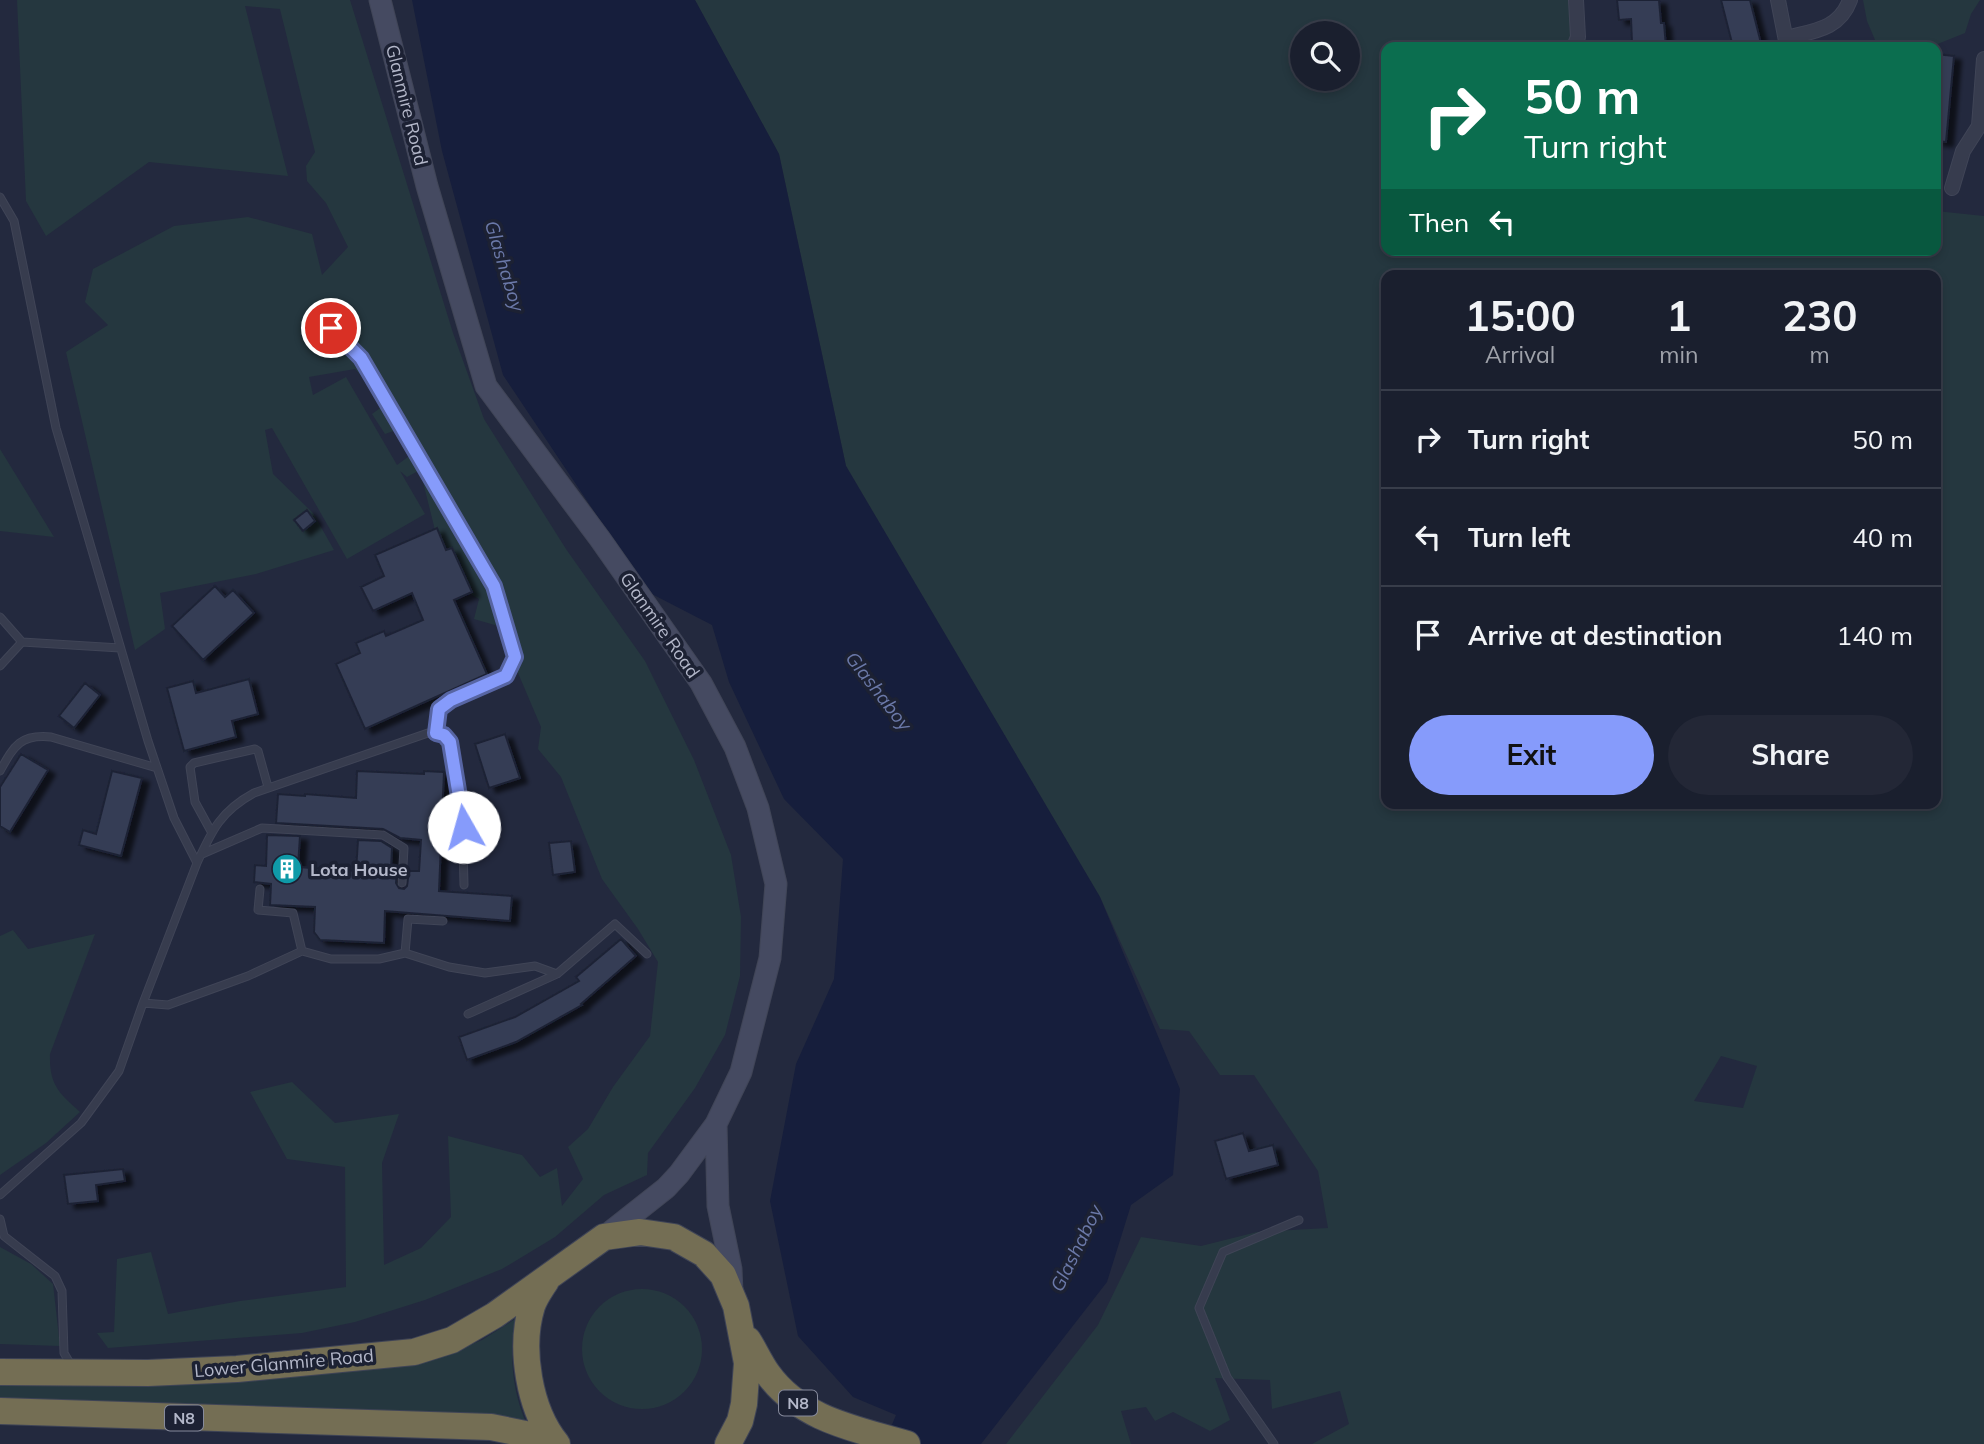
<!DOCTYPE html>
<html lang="en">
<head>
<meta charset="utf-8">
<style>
  body { margin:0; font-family:Mulish,sans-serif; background:#232736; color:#f1f3f6; height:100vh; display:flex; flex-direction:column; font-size:26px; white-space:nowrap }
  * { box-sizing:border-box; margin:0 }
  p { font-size:23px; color:#9fa2aa }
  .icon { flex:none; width:38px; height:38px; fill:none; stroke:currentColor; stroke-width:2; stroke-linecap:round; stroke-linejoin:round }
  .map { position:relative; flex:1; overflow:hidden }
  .panel { position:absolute; left:1381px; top:270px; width:560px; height:539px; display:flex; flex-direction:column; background:#1a1f2e; border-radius:14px; box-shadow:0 4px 10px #0003,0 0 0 2px #383d4a }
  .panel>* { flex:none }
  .top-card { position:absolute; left:1381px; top:42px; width:560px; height:214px; border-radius:14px; box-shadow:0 4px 10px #0003,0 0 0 2px #383d4a; background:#0b6e4f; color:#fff; overflow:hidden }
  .controls { position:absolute; left:1290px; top:21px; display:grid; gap:14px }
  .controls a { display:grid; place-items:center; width:70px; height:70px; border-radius:50%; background:#1a1f2e; box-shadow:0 4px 10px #0003,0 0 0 2px #383d4a; font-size:35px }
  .pin { position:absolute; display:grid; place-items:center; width:60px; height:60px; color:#fff; margin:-30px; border:4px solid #fff; border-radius:50%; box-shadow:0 2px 7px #0007 }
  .me { position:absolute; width:77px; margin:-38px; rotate:353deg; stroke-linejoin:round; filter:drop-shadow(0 0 5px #0008) }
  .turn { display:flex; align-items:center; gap:24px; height:147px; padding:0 28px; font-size:32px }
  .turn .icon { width:91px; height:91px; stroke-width:2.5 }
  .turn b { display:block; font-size:49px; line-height:60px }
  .then { display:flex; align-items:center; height:66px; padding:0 28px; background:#0003; gap:14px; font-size:26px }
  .eta { display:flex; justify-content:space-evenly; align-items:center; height:119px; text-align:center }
  .eta b { font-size:42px; font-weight:700; line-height:49px }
  .button { display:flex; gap:14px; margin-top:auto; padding:14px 28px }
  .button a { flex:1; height:80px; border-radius:42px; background:#869bfb; color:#111; font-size:28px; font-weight:700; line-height:80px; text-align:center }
  .button a+a { background:#232736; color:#f1f3f6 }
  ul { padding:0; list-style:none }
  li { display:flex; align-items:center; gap:21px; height:98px; padding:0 28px; border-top:2px solid #383d4a }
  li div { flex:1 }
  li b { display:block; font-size:26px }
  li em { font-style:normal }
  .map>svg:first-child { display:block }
  .green { fill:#25373f; fill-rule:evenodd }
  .water { fill:#161e3c }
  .building { fill:#353c54; stroke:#1e2335; stroke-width:2; filter:url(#shadow) }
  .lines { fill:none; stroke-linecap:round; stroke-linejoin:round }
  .lane-casing { stroke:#404557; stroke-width:9 }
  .street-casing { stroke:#404557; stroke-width:16 }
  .secondary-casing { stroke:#404557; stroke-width:23 }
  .highway-casing { stroke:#3f4456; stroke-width:28 }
  .lane { stroke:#373c4e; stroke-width:7 }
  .street { stroke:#373c4e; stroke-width:14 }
  .secondary { stroke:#454a61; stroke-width:21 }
  .highway { stroke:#746e54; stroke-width:26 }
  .route-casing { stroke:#5765a3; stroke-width:18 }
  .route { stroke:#869bfb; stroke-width:12 }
  .labels { text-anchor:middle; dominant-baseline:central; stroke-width:7; stroke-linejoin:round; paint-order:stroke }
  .shield { fill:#1c2133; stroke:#868a9c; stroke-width:2 }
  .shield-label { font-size:16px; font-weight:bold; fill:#b3b7c9 }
  .street-label { font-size:18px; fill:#b3b7c9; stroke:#1c2133 }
  .poi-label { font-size:18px; font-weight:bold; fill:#b3b7c9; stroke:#1c2133; text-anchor:start }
  .water-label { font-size:19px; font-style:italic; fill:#6b79a9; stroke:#1c2133 }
</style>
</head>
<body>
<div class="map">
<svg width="1984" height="1444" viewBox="0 0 1984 1444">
  <defs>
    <filter id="shadow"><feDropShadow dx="7" dy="4.5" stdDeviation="2" flood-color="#0009"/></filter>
  </defs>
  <rect width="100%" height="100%" fill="#23293e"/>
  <path class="green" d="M17,0H350L453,333L484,419L566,549L645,661L694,760L731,855L741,917L740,976L725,1035L695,1088L648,1153L647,1175L604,1195L555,1237L502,1269L425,1300L355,1322L302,1333L108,1348L97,1333L114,1332L117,1259L151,1252L168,1314L240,1301L346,1287L345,1167L287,1159L250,1092L292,1082L335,1123L399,1114L382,1163L384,1265L421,1248L451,1217L448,1136L522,1155L540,1177L557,1168L562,1206L583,1179L568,1147L588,1129L613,1087L650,1036L658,962L638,929L602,879L561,777L538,749L541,727L498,626L474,619L479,599L457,586L464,572L436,534L420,470L407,477L400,471L425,514L347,559L272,428L265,430L273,474L313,513L334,550L256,574L160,593L165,629L135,650L66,352L108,325L85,302L93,269L174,226L248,217L312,234L322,275L348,247L326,203L307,181L306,166L315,152L280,9L245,6L288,176L149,162L46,236L26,201ZM355,369L387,403L372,414L385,434L405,427L412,454L397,465L346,377L313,395L309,377Z
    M695,0H1575L1571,47H1386V232L1384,236L1386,237V250H1936V211L1984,216V1444H1312L1349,1424L1340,1391L1272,1409L1270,1380L1215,1378L1230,1420L1210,1431L1173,1412L1155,1421L1146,1407L1121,1411L1131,1444H1006L1098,1325L1141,1237L1201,1246L1257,1232L1328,1228L1318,1171L1254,1075H1220L1189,1031L1160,1029L1100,897L846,466L779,154ZM1302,33H1348V79H1302ZM1386,275H1936V803H1386ZM1721,1056L1757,1066L1743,1108L1694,1101Z
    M1863,0H1980L1971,14L1965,33L1930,47H1878L1867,21Z
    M0,449L54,537L0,531Z
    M13,930L28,949L95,934L50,1054C49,1085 59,1093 80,1112L46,1143L0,1175V936Z
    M0,1247L31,1264L53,1284L60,1346L0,1344Z
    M582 1349a60 60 0 1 1 120 0a60 60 0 1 1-120 0Z
    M515,1319C509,1355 512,1391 527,1425L0,1401V1386L189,1385L397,1367L438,1358L482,1340Z"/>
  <path class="water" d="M412,0H695L779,154L846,466L1100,897L1180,1089L1173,1175L1131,1205L1107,1282L981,1444H884L896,1415L853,1397L798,1336L770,1201L796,1064L834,979L843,859L784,799L729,682L712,625L648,592L503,375L442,151Z"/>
  <path class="building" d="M1617,0H1659L1661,23H1664L1666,47H1638V43H1632L1631,19L1619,20Z
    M1721,0H1750L1762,47H1733Z
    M1936,54L1954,56L1946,142L1936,141Z
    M307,510L315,521L303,531L294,520Z
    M437,528L446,550L452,548L472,592L454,600L487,674L365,729L336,664L360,653L356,643L384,631L386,636L423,620L412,593L373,611L361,587L384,576L375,555Z
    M215,586L225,597L233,590L254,613L203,660L172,626Z
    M249,679L258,714L232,721L236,737L184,751L167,688L193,681L196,693Z
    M85,683L100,695L74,728L59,716Z
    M505,734L520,778L489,788L475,744Z
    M21,754L48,770L10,832L0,826V787Z
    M112,771L142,778L121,856L79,845L83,830L96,834Z
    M357,771L424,774V771L444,772L439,891L512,896L510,921L385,911L384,943L320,940L314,932L315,907L270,905L271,884L254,882L255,865L266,866L267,835L300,836L298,867L356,871L358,840L381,841L392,848L391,870H397L396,883L399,888L404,889L407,886L409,871H419L421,840L400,838L383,829L276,823L278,794L305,796V794L356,798Z
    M571,841L575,872L553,875L549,843Z
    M621,939L636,956L581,1004L582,1005L516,1042L467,1060L459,1037L515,1017L579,981L576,977Z
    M1243,1133L1249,1151L1273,1145L1278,1165L1226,1179L1215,1141Z
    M123,1169L125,1181L96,1185L98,1201L68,1204L64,1175Z"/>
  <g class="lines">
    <g class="lane-casing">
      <path id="lane" d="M0,197L14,221L56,428L148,741L174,818L197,863L143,1003L119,1071L81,1123L0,1195
        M331,328L361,358L494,586L515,657L506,676L451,700L439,709L436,733
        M0,617L22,642L120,648
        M0,666L22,642
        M0,771C14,746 20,734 51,737L157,768
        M212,833L195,802L190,767L194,763L255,749L258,751L268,787
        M202,854L262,828L383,835L404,848L402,883
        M197,863C212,830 221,811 254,793L428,733C438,733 443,734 450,742L462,804L464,885
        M260,889L258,910L293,913L302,951
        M405,953L408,919L443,921
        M143,1003L168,1005L248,976L302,951L331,959H379L405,953L449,967L485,973L535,966L557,974
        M468,1014L557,974L615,924L647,954
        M0,1219L4,1236L55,1276L62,1291L64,1353L71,1365
        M1274,1444L1227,1377L1199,1308L1223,1252L1299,1220"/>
    </g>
    <g class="street-casing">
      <path id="street" d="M1778,0L1787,46
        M1786,38C1813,31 1839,30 1850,0
        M1574,47L1578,37L1576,0
        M1952,188L1963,151L1979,126L1984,59"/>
    </g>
    <g class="secondary-casing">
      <path id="secondary" d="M380,0L427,186L486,386L600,539L701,683L735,747L758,808L776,884L770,958L741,1072L716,1124L679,1174L666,1188L604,1237
        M716,1124L718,1206L731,1269L732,1292"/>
    </g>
    <g class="highway-casing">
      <path id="highway" d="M546,1281C541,1289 535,1297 532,1306C519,1348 529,1410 557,1444
        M748,1340C755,1351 760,1363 768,1374C801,1420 857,1429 907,1444
        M0,1372L148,1373L237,1369L414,1352L452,1340L495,1315L604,1237L640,1232L674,1237L704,1254L723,1275L736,1306L747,1363L744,1404L740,1421L728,1444
        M0,1411L491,1427L535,1436L550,1444"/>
    </g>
    <use href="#lane" class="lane"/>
    <use href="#street" class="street"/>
    <use href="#secondary" class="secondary"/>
    <use href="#highway" class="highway"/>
  </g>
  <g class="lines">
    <g class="route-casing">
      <path id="route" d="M331,328L361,358L494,586L515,657L506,676L451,700L439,709L436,733L444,735L450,742L464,827"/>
    </g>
    <use href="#route" class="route"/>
  </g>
  <defs>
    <g id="building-disc" transform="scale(1.575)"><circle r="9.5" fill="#0f9aa8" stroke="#1c2133"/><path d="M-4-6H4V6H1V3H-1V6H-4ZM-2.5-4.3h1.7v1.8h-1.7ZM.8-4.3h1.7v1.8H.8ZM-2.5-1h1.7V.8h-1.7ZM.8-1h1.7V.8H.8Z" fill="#fff"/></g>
  </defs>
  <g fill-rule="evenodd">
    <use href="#building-disc" x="287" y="869"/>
  </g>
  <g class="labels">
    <g class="shield">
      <rect x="779" y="1390.5" width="38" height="25" rx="5"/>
      <rect x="165" y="1405.5" width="38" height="25" rx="5"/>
    </g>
    <g class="shield-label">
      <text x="798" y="1403">N8</text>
      <text x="184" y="1418">N8</text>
    </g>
    <g class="street-label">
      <text transform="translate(407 105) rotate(76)">Glanmire Road</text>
      <text transform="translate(660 625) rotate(55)">Glanmire Road</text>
      <text transform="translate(284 1363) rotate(-5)">Lower Glanmire Road</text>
    </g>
    <g class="poi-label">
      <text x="310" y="869">Lota House</text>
    </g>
    <g class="water-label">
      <text transform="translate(505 266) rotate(73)">Glashaboy</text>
      <text transform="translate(879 691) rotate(52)">Glashaboy</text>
      <text transform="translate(1076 1248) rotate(-64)">Glashaboy</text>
    </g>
  </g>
</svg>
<div class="controls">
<a><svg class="icon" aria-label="search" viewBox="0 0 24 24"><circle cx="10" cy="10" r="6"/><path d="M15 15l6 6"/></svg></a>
</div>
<div class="pin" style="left:331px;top:328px;background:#d93025"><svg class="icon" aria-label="arrive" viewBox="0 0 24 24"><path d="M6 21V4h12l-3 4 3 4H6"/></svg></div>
<svg class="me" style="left:464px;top:827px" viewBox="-20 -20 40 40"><circle r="19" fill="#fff"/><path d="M0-13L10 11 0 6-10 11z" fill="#869bfb"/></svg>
<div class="top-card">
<div class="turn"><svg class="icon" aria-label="right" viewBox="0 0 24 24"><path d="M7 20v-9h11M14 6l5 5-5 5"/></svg><div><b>50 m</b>Turn right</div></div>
<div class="then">Then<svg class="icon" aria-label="left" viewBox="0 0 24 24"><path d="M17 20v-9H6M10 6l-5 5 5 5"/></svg></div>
</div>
<section class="panel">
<div class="eta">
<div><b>15:00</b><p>Arrival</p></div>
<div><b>1</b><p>min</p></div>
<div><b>230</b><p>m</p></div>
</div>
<ul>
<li><svg class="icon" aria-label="right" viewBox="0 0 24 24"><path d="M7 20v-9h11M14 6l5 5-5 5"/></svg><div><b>Turn right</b></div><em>50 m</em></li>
<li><svg class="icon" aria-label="left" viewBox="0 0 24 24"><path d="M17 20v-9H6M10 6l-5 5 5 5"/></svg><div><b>Turn left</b></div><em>40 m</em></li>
<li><svg class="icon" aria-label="arrive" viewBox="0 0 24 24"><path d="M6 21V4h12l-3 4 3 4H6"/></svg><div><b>Arrive at destination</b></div><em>140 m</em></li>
</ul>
<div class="button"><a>Exit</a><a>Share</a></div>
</section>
</div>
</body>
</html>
